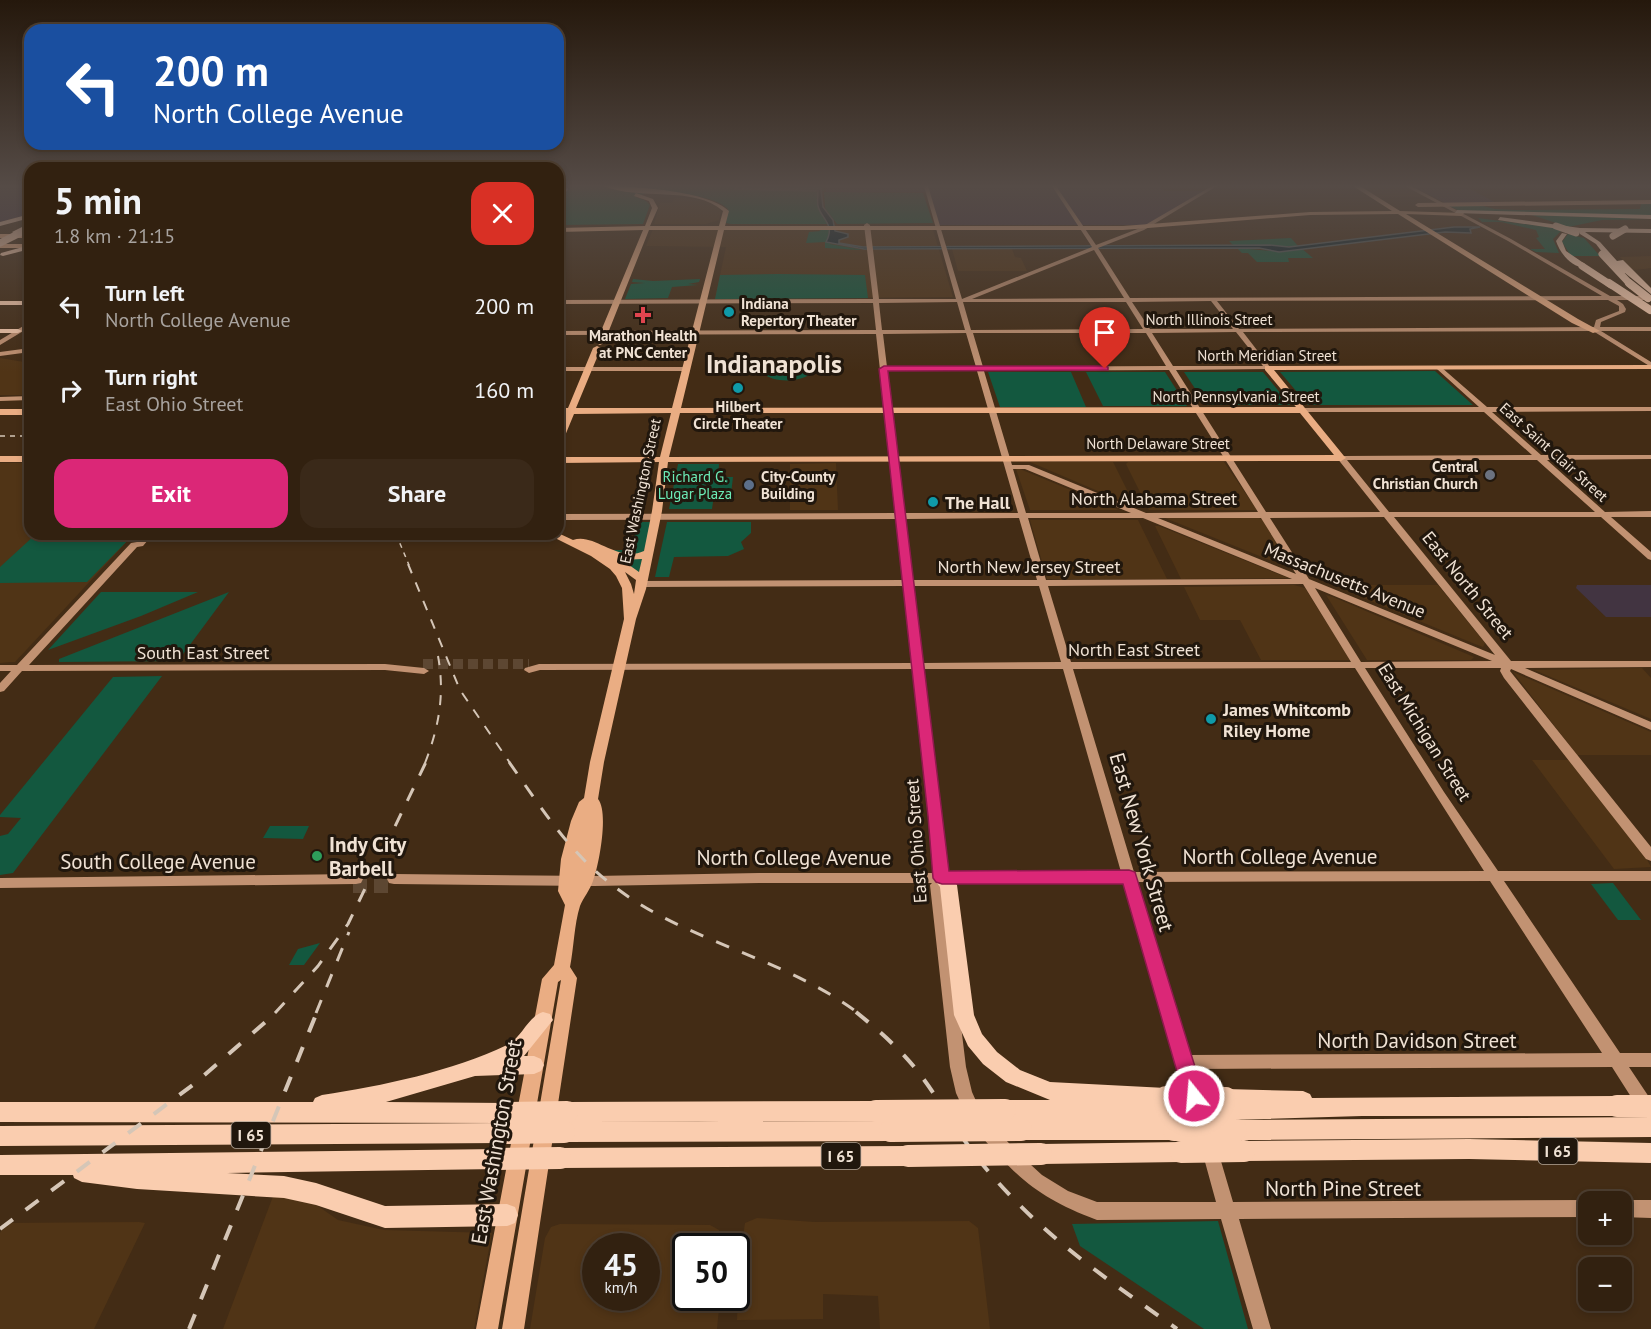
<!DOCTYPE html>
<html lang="en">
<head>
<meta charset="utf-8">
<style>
  body { margin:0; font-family:"PT Sans",sans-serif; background:#3a2919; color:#f1f3f6; height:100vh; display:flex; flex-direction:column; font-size:22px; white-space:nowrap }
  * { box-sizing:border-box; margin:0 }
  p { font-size:20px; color:#a8a39f }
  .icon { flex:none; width:33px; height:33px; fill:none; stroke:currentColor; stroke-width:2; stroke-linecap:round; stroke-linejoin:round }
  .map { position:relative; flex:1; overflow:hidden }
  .details { position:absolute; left:24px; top:162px; width:540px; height:378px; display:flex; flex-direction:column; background:#322110; border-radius:18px; box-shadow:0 3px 9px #0003,0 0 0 2px #4d3e30 }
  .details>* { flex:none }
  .banner { position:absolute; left:24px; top:24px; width:540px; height:126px; border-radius:18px; box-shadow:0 3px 9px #0003,0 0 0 2px #4d3e30; background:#1a4fa0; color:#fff; overflow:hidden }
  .buttons { position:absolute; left:1578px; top:1191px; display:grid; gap:12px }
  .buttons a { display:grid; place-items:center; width:54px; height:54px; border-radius:12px; background:#322110; box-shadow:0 3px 9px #0003,0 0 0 2px #4d3e30; font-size:30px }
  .speed { position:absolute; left:582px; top:1233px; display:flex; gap:12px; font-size:30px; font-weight:700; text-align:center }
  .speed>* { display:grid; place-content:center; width:78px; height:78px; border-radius:50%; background:#322110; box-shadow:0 3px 9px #0003,0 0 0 2px #4d3e30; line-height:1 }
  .speed small { font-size:15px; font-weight:400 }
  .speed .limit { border:3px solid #111; border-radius:9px; background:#fff; color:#111 }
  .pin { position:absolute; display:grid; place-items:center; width:51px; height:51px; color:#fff; margin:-62px -26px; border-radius:50% 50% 50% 0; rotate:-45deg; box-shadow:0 0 6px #0007 }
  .pin .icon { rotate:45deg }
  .me { position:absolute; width:66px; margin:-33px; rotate:343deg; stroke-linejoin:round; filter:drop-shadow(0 0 4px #0008) }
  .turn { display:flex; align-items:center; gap:21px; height:126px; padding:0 30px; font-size:27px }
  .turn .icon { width:78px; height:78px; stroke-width:2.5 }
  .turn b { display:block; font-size:42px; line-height:51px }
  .round { display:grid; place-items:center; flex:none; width:63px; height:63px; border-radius:18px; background:#3a2919 }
  .headline { display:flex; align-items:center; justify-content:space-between; height:102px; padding:0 30px }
  h1 { font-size:36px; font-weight:800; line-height:45px }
  .action { display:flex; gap:12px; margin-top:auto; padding:12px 30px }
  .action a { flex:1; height:69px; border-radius:18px; background:#db2777; color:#fff; font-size:24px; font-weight:800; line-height:69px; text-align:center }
  .action a+a { background:#3a2919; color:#f1f3f6 }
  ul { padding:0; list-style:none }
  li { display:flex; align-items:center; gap:18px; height:84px; padding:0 30px }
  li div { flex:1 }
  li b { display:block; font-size:22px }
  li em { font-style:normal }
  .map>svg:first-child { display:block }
  .built { fill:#503416; fill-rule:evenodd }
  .industrial { fill:#403443 }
  .education { fill:#423441 }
  .green { fill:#13583f }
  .water { fill:#01202c; stroke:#495a5e; stroke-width:1.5 }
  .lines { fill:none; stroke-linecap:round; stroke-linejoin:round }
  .secondary-tunnel-far1 { stroke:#5d4732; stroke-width:10; stroke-dasharray:10 5; stroke-linecap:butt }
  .secondary-tunnel { stroke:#5d4732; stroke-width:14; stroke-dasharray:14 7; stroke-linecap:butt }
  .secondary { fill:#c29272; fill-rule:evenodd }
  .primary { fill:#eaad83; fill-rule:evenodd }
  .motorway { fill:#facdaf; fill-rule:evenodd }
  .rail-far3 { stroke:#d5c6b7; stroke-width:1.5; stroke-dasharray:5 5; stroke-linecap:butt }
  .rail-far2 { stroke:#d5c6b7; stroke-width:2; stroke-dasharray:10 10; stroke-linecap:butt }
  .rail-far1 { stroke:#d5c6b7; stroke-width:3; stroke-dasharray:14 14; stroke-linecap:butt }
  .rail { stroke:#d5c6b7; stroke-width:4; stroke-dasharray:16 16; stroke-linecap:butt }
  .motorway-bridge-far2 { stroke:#facdaf; stroke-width:7 }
  .motorway-bridge-far1 { stroke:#facdaf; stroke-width:8 }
  .motorway-bridge { stroke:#facdaf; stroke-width:22 }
  .route { fill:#db2777; stroke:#8e194d; stroke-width:1.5 }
  .culture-dot { fill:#0f9aa8; stroke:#21170d; stroke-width:2 }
  .health-dot { fill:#e0444e; stroke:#21170d; stroke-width:2 }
  .worship-dot { fill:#6b7280; stroke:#21170d; stroke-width:2 }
  .service-dot { fill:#5c6f8a; stroke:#21170d; stroke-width:2 }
  .leisure-dot { fill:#2e9e5b; stroke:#21170d; stroke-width:2 }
  .labels { text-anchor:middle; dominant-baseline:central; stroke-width:6; stroke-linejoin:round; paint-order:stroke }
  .far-poi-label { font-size:15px; font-weight:bold; fill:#f0e2d4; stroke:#21170d; text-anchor:start }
  .far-street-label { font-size:15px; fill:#f0e2d4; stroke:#21170d }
  .far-park-label { font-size:15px; fill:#6cecb7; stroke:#21170d }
  .shield { fill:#21170d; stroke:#b2a598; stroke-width:1.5 }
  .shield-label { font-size:16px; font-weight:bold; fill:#f0e2d4 }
  .street-label { font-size:18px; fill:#f0e2d4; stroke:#21170d }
  .poi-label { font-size:18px; font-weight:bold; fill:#f0e2d4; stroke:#21170d; text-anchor:start }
  .near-street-label { font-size:21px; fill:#f0e2d4; stroke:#21170d }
  .near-poi-label { font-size:21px; font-weight:bold; fill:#f0e2d4; stroke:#21170d; text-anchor:start }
  .far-town-label { font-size:26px; font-weight:bold; fill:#f0e2d4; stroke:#21170d }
</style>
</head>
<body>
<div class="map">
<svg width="1651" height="1329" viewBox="0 0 1651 1329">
  <rect width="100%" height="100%" fill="#432c15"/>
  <path class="built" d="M1358,186H1404L1427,197L1378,198Z
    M674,198L697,199L715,204L721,211L719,220L706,224H654L660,203H672Z
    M653,229L933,230L953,297L715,299L726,247L646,246Z
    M952,249H1012L1015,257L1021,258L1027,271H958Z
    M1651,256V268L1644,269L1632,270L1620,257Z
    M0,358L30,363V395H0Z
    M1030,462H1113L1132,500L1126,503Z
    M1128,462H1224L1257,510H1149L1126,464Z
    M0,463H30V534H134L15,662H10L0,663Z
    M836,463L838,510H790V464Z
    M1016,469H1020L1119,510H1030Z
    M1165,518H1259L1263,520L1291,564L1287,567Z
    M1030,520H1138L1167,579H1047Z
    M1155,526H1159L1288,578L1181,579Z
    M1294,585L1305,588L1350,660H1261L1240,620H1200L1184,587Z
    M1349,585H1438L1485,643L1483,647L1475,644L1339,588Z
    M1326,595L1333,597L1474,657L1471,660H1367Z
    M1642,668L1651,678V719L1534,670Z
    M1513,672L1651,732V755H1577Z
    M1532,760H1570L1644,854L1651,867L1614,869Z
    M275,1191L315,1204L338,1220L384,1230L492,1233L474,1329H223Z
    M757,1218L814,1222L969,1221L978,1228L990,1329H880L878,1296L823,1294V1319L737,1320L739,1264L745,1223Z
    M6,1223L139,1222L145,1223L94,1329H0V1233Z
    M560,1224L710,1225L719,1230L720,1246H686V1298H720L717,1329H530L545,1238L551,1227ZM596,1246H646V1298H596Z"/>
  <path class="industrial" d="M3,186H30V214L0,222V188Z"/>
  <path class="education" d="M826,186H1159L1164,191H1207L1148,225H938L928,192H826Z
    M1412,186H1465L1496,203H1445Z
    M1577,585H1651V617H1606L1576,588Z"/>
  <path class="green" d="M571,186H823L824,191H818V208L828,224H731L726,223L728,209C715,196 676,192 658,192C650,192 642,195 634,196L646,201L650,205L643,224L558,225V202Z
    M824,192L923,193L933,223L837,224L825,208Z
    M1641,204H1651V217L1460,211L1449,206H1483L1495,209L1516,210L1640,209Z
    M1532,215L1651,219L1602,220L1568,227Z
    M1478,218L1563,229L1553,239L1559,253L1536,252L1530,249H1545L1536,238L1539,237L1536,230L1501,222H1482Z
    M817,229L829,230L828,240L830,244L863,250L825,248V242L806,243L809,232L821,231Z
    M1568,234L1584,238L1600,256H1571L1562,242Z
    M1291,238L1298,246H1234L1229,241Z
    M1237,248L1272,251L1301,248L1313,258H1288L1289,262H1257L1248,253H1242Z
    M778,274L865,275L868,298L715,299L720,275Z
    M633,279L653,281L700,279L699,282L688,284L698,285L672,287L668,298L625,299L631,284L645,283L632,282Z
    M788,358L806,361L814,367V371C803,383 772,384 760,371L762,365L768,361Z
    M1435,371L1473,405H1308L1280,372Z
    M988,372H1071L1086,407H1000Z
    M1086,372H1165L1187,406H1103Z
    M1184,372H1263L1290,405H1206Z
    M678,464H719L718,477H733L731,494L714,495L712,509H669Z
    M638,522H651L639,573L623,561L626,556L613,550H631Z
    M667,522H751V533L741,542L744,549L728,556L674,557L669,577H655Z
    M36,534H134L87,582L0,583V567Z
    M101,592H198L141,616L48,650Z
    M229,592L178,661L59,662V659Z
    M162,676L13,873L0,875V836L8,834L21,818L0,817V815L113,677Z
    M270,826H309L303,839L263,838Z
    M1613,883L1641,920H1618L1591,884Z
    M320,943L304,965H289L298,949Z
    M1218,1221L1248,1329H1204L1080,1246L1072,1224Z"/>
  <path class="water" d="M738,186H744L742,189H821L823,207L833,220L835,231L848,234V237L839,240V243L863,247L1270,245L1289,247L1454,227H1480L1470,229L1471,233L1445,232L1279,252L1259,248L864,249L826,242C836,224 821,219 818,206C817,202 818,195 818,191L735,189Z"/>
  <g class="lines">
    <path class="secondary-tunnel-far1" d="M423,664H529"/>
    <path class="secondary-tunnel" d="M353,886H392"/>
    <path class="secondary" d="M924,186H928L962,299L1092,247L1052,186H1056L1096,245L1140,228L1212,186H1217L1144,230L1098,248L1130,298L1602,296L1508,241L1405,186H1411L1511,239L1610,296H1651V300H1617L1623,304L1626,309L1625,312L1601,322L1600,327H1651V331H1601L1651,362V367L1593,331L1243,332L1270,367V369L1176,370L1266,512H1380L1337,458L1341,456L1532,455L1484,412H1302L1298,410L1302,408L1479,407L1437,369V367H1441L1487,407H1651V411L1492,412L1541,455H1651V459L1547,460L1605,512L1651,511V517H1611L1651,552V560L1648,559L1601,517H1394L1511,661H1651V667L1525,668L1651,722V730L1511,669L1510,671L1651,847V861L1646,859L1504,678L1500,671L1501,668H1365L1444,792L1498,871H1651V881H1504L1620,1053H1651V1067H1629L1651,1100V1112L1646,1113L1640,1111L1612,1067L1193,1069L1202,1098L1200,1103L1194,1105L1188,1103L1124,882L945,883L944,885L966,1067L972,1092L981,1112L979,1117L973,1120L967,1117L956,1093L950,1067L930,885L932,883H759L594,886L394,884L389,883L387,879L389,875L394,874L594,876L759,873H934L930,816L914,669L540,670L529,673L524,670L525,668L539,664L913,663L904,586L641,587L636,584L641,581L904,580L897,519L558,520V514L896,513L876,334L558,335V331L876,330L873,303L558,304V300L873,299L864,225L867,223L870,225L879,299H956ZM1094,250L1124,298L972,299ZM1608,300L1619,306V311L1596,320L1594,327L1239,329L1217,301ZM1211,301L1233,329H1150L1132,302ZM957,302L965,330H882L879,303ZM963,302H1126L1143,329L971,330ZM1236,332L1263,366H1173L1152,333ZM966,333L976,367H887L883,334ZM973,333H1146L1166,366L983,367ZM1169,370L1258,512L1146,513L1029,465H1012L984,371ZM887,371H977L1018,513H905ZM1347,460H1537L1595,512H1389ZM1013,469H1025L1131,513H1026ZM1384,517L1495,655L1309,579L1270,518ZM1019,518L1037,580H913L906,519ZM1028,518H1143L1292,579L1046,580ZM1158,518H1261L1296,574ZM1303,584L1351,662H1071L1048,586ZM914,586H1039L1061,662L923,663ZM1315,588L1492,661L1361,662ZM1355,668L1484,871L1134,872L1073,669ZM924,669H1063L1121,872L947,873L942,816ZM1490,881L1602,1053L1189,1055L1137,882Z
      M30,322V327L0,345V340Z
      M30,348V352L0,356V352Z
      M558,367H686L689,369L686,371H558Z
      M30,396V400L0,401V397Z
      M144,534H153L143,546L137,547L29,665L385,664L424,668L429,671L424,674L385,670L22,671L4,691L0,692V683L11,671H0V665H17L131,543L137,542Z
      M356,874L361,875L363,879L361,883L356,884L0,888V878Z
      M988,1124L994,1127L1019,1154L1042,1175L1068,1191L1097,1202H1216L1202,1151L1204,1145L1210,1143L1216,1145L1218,1151L1233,1202L1588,1200L1591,1202H1588V1217L1239,1219L1271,1329H1253L1221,1219L1097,1220C1042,1199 1021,1182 982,1137L980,1132L982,1127Z
      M1622,1200H1651V1218L1622,1217V1202H1619Z"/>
    <path class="primary" d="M604,186C634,186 709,191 729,211L725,226H1123L1310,212L1392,211L1353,186H1360L1400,211L1464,213L1462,216L1406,214L1578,319L1600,331L1593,333L1572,323L1398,214L1310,215L1123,230H724L681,408L1296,407L1265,370V366L1651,365V369L1274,370L1344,456L1346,458L1341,461L668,462L662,511L646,589L636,619L604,762L598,799C609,812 599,865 593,881C590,890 583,898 580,906C574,925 574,947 570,967L577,978L524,1329H502L561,980L558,982L498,1329H476L542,979L554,965L565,905L558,891L561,859L571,821L579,802L584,798L590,762L624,619L622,588L616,576L610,569L591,556L547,534L558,533L573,540C594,532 617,563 644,551L652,511L659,462L558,463V457H660L671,413L574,414L562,443L558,446V432L566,414H558V408H568L593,348L597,346L601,348L576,408H672L718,230H649L604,343L600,345L596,343L643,230L558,232V228L645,226L652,208L649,201L634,196L636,193L653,199L658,208L650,226H719L723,211C693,185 639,201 604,186ZM680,413H1300L1334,455L669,457ZM642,559L639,572L622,560ZM625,572L636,580L634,594L631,584Z
      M1651,200V204L1418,207L1415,205L1418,203Z
      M0,234H30V238H0Z
      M0,244H30V248H0Z
      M0,409H30V415H0Z
      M0,456H30V462H0Z"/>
    <path class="motorway" d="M1457,210L1651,215V219L1455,213Z
      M30,214V218L0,226V222Z
      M1500,217L1580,228L1651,229V233L1585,232L1600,242L1617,261L1623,260L1651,288V294L1625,273L1619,274L1596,244L1580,234L1579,232L1498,220Z
      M30,223V227L15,234L12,232Z
      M1562,233L1567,234L1562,241L1566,251L1585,264V268C1571,267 1560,253 1556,241Z
      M30,245V249L3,256L0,255L1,253Z
      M0,301H30V305H0Z
      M0,329H18L22,331L18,333H0Z
      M941,871L947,873L957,885L974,1015L982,1034L997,1052L1020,1070L1050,1082L1166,1088L1173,1090L1176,1097L1174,1102L1179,1110L1176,1117L1169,1120H1005L998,1117L995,1110L998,1103L1005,1100H1050L1006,1082L983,1064L968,1046L954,1015L940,887L933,878L935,873Z
      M543,1012L550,1014L553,1020L524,1056H534L541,1059L544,1065L541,1071L534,1074L475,1076L386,1102L506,1103L513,1106L516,1113L513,1120L506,1123L0,1122V1102H313L315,1098L322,1095C382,1086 453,1071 507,1045C522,1038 527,1017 543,1012Z
      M1226,1089L1303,1091L1310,1094L1312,1098L1617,1096L1624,1099L1627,1106L1624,1113L1617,1116H1362L1230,1120L1223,1117L1220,1110L1222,1106L1216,1098L1219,1091Z
      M876,1101L883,1104L886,1111L883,1118L876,1121L567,1122L560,1119L557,1112L560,1105L567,1102Z
      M1651,1117V1137L1236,1140L1229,1137L1226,1130L1229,1123L1236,1120Z
      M1021,1120H1174L1181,1123L1184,1130L1181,1137L1174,1140H1021L1014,1137L1011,1130L1014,1123Z
      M890,1121L897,1124L900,1131L897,1138L890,1141L564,1142L557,1139L554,1132L557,1125L564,1122Z
      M503,1123L510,1126L513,1133L510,1140L503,1143L0,1146V1126Z
      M1469,1139L1651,1143V1163L1469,1159L1244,1161L1236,1158L1233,1151L1236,1144L1244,1141Z
      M1181,1142L1189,1145L1192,1152L1189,1159L1181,1162L1041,1164L1033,1161L1030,1154L1033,1147L1041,1144Z
      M908,1146L916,1149L919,1156L916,1163L908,1166L560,1168L552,1165L549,1158L552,1151L560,1148Z
      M498,1149L506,1152L509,1159L506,1166L498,1169L227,1173L284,1176L316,1183L385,1206L507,1204L515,1207L518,1215L515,1223L507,1226L385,1228L316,1205L284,1198L137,1189L82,1182L74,1178L73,1175H0V1155Z"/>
    <path class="rail-far3" d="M558,200L570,186
      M0,436H30
      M396,534L409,565"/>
    <path class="rail-far2" d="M408,564L460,690L510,763
      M425,763C439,727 445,694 438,656"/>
    <path class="rail-far1" d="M509,762C540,806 568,851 611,884C684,942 782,956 858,1013
      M275,1013L318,966L348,924L426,762
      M316,1013L349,932"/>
    <path class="rail" d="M856,1012C877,1029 898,1047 915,1068C940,1099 958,1135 983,1165C1041,1235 1104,1277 1177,1329
      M0,1229L194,1084L277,1012
      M189,1329L317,1012"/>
    <path class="motorway-bridge-far2" d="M1556,226L1576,233
      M1613,236L1625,229
      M0,243L22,232
      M1602,254L1631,285
      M1582,266L1611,285"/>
    <path class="motorway-bridge-far1" d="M1609,283L1650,310
      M1629,283L1648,298"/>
    <path class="motorway-bridge" d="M1166,1097L1226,1098
      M1617,1106H1651
      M1169,1110H1230
      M876,1111L1005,1110
      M506,1113L567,1112
      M1174,1130H1236
      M890,1131L1021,1130
      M503,1133L564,1132
      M1181,1152L1244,1151
      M908,1156L1041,1154
      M498,1159L560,1158"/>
  </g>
  <linearGradient id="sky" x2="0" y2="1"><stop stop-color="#25180c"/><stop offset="0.5" stop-color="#554b46"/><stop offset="1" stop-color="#554b46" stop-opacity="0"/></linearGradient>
  <rect width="1651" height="372" fill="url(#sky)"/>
  <path class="route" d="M1105,366L1108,367V370L888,371L949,871L1129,870L1135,872L1204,1096L1201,1103L1194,1106L1187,1103L1184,1096L1123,884H942L936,882L933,878L928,816L879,369L884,366Z"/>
  <g class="culture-dot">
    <circle cx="729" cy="312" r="6"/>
    <circle cx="738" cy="388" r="6"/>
    <circle cx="933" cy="502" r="6"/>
    <circle cx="1211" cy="719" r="6"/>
  </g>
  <path class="health-dot" d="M640 306h6v6h6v6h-6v6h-6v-6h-6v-6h6z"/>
  <circle class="worship-dot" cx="1490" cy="475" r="6"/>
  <circle class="service-dot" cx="749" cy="485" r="6"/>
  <circle class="leisure-dot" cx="317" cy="856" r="6"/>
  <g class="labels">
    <g class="far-poi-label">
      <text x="741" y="303">Indiana<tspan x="741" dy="17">Repertory Theater</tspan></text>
      <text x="643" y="335" text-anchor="middle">Marathon Health<tspan x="643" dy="17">at PNC Center</tspan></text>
      <text x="738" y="406" text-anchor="middle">Hilbert<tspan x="738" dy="17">Circle Theater</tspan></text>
      <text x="1478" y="466" text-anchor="end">Central<tspan x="1478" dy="17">Christian Church</tspan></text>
      <text x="761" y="476">City-County<tspan x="761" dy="17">Building</tspan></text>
    </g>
    <g class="far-street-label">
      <text x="1209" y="319">North Illinois Street</text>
      <text x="1267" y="355">North Meridian Street</text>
      <text x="1236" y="396">North Pennsylvania Street</text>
      <text x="1158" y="443">North Delaware Street</text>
      <text transform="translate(1554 452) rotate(42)">East Saint Clair Street</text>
      <text transform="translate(640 491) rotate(-78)">East Washington Street</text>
    </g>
    <g class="far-park-label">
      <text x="695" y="476">Richard G.<tspan x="695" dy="17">Lugar Plaza</tspan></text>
    </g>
    <g class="shield">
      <rect x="231.5" y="1122" width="39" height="26" rx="4.5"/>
      <rect x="1538.5" y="1138" width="39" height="26" rx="4.5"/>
      <rect x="821.5" y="1143" width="39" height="26" rx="4.5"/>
    </g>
    <g class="shield-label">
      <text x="251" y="1135">I 65</text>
      <text x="1558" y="1151">I 65</text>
      <text x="841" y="1156">I 65</text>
    </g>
    <g class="street-label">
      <text x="1154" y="498">North Alabama Street</text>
      <text x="1029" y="566">North New Jersey Street</text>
      <text transform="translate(1345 580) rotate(22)">Massachusetts Avenue</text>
      <text transform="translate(1468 585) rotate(51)">East North Street</text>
      <text x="1134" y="649">North East Street</text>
      <text x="203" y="652">South East Street</text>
      <text transform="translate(1425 732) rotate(58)">East Michigan Street</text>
      <text transform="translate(916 841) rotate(-94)">East Ohio Street</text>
    </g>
    <g class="poi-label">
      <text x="945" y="502">The Hall</text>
      <text x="1223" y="709">James Whitcomb<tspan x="1223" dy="21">Riley Home</tspan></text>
    </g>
    <g class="near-street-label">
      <text transform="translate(1142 842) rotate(74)">East New York Street</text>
      <text x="1280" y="856">North College Avenue</text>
      <text x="794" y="857">North College Avenue</text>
      <text x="158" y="861">South College Avenue</text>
      <text x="1417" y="1040">North Davidson Street</text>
      <text transform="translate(496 1142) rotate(-80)">East Washington Street</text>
      <text x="1343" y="1188">North Pine Street</text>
    </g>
    <g class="near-poi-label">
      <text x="329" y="844">Indy City<tspan x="329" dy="24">Barbell</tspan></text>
    </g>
    <g class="far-town-label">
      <text x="774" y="363">Indianapolis</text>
    </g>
  </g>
</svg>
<div class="buttons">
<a>+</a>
<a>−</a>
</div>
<div class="speed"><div>45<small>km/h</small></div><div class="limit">50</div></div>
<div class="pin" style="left:1105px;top:369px;background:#d93025"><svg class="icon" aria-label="arrive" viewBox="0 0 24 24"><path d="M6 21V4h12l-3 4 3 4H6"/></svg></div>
<svg class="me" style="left:1194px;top:1096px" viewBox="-20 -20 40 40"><circle r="17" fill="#db2777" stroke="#fff" stroke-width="3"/><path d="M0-11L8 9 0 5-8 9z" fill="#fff"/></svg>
<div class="banner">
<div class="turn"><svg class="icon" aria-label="left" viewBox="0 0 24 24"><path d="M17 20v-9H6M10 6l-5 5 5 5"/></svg><div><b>200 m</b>North College Avenue</div></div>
</div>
<section class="details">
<div class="headline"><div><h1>5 min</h1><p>1.8 km · 21:15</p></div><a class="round" style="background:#d93025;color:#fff"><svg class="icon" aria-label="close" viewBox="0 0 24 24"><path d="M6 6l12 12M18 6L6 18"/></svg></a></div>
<ul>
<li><svg class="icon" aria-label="left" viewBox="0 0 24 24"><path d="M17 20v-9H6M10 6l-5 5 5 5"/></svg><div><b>Turn left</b><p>North College Avenue</p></div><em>200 m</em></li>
<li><svg class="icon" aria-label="right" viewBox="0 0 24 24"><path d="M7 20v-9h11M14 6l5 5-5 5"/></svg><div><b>Turn right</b><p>East Ohio Street</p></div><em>160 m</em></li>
</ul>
<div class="action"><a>Exit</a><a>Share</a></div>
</section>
</div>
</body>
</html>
